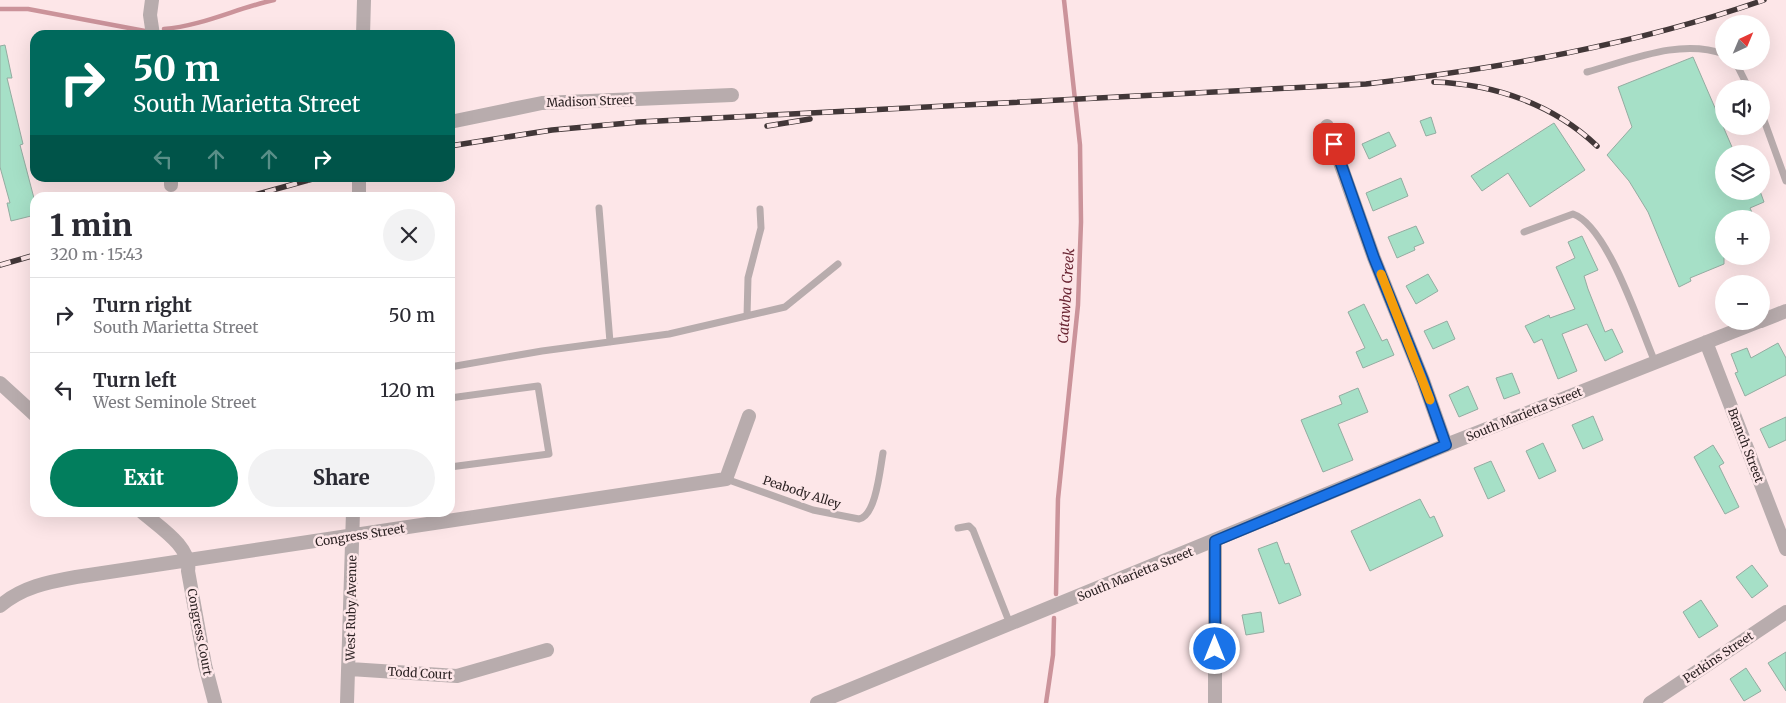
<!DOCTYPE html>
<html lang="en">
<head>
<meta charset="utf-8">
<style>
  body { margin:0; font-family:Merriweather,serif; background:#f2f2f3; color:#2b2b33; height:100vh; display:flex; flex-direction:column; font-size:19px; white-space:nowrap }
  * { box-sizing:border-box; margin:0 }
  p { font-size:16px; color:#7c7c81 }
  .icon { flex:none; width:28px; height:28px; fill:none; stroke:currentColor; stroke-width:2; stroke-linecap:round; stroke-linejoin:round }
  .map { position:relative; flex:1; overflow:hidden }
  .drawer { position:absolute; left:30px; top:192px; width:425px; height:325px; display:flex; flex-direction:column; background:#fff; border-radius:15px; box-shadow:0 5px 20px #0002 }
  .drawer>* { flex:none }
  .hud { position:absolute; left:30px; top:30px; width:425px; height:152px; border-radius:15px; box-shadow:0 5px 20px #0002; background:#00695c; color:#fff; overflow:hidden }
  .needle { width:32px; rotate:44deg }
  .tools { position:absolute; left:1715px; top:15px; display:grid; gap:10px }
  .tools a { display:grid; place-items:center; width:55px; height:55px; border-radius:50%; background:#fff; box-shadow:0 5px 20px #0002; font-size:25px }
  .pin { position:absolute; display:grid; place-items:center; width:42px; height:42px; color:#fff; margin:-21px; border-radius:10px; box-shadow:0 2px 8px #0006 }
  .me { position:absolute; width:55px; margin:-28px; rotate:0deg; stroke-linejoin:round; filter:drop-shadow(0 0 4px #0008) }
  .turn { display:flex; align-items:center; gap:18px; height:105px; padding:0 20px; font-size:22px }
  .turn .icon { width:65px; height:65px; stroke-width:2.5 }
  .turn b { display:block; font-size:35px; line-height:42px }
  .lanes { display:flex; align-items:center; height:48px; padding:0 20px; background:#0003; justify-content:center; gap:25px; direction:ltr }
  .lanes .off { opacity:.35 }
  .round { display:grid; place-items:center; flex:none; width:52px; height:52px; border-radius:26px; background:#f2f2f3 }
  .overview { display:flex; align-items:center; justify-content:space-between; height:85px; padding:0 20px }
  h1 { font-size:30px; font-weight:800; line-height:38px }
  .cta { display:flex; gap:10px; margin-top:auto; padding:10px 20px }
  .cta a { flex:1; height:58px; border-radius:30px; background:#027e5d; color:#fff; font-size:20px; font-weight:800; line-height:58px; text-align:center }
  .cta a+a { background:#f2f2f3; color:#2b2b33 }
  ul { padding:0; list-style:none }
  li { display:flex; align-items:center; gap:15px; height:75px; padding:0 20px; border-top:1px solid #e1e1e2 }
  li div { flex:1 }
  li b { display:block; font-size:19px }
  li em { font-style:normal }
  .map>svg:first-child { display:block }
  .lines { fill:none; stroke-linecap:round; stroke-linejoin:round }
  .stream { stroke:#cb939a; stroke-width:4.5 }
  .building { fill:#a6e0c7; stroke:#94aca1 }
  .service { stroke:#b8acad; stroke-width:7 }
  .minor { stroke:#b8acad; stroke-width:14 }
  .rail-casing { stroke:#423738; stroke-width:5.5 }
  .rail { stroke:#fde6e8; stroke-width:4; stroke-dasharray:11; stroke-linecap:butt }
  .route-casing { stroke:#114b97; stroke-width:12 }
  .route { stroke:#1a73e8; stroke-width:9 }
  .slow { stroke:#f59e0b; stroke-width:9 }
  .labels { text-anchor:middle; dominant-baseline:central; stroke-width:5; stroke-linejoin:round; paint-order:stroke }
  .street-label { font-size:12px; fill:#2d2324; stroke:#fde6e8 }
  .water-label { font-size:14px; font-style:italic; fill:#6b2734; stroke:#fde6e8 }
</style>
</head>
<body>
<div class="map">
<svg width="1786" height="703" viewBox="0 0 1786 703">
  <rect width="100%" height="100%" fill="#fde6e8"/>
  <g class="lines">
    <path class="stream" d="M0,9H28L145,31
      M164,29C202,26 237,8 274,0
      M1056,594L1058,499L1078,305L1081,222L1080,145L1064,0
      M1046,703L1053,655L1054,618"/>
  </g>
  <path class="building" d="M5,45L12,78H7L23,144L20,145L35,202V215L11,221L7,203H10L0,167V46Z
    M1693,57L1735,154H1724V191H1760L1764,202L1750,208L1755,219H1724V264L1690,278L1691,281L1679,287L1648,212L1629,181L1607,155L1632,127L1618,87Z
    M1431,117L1436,133L1426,136L1420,121Z
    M1554,123L1585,170L1530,207L1508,173L1482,191L1471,176Z
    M1389,132L1396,146L1369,159L1362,144Z
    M1401,178L1408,196L1373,211L1366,193Z
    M1416,226L1424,243L1414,247L1415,250L1397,258L1388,237Z
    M1582,236L1598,270L1584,276L1588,289L1605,332L1612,329L1623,352L1605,361L1587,324L1562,334L1577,371L1558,379L1542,339L1534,343L1525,326L1549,315L1550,318L1575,309L1556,267L1575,258L1568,242Z
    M1428,274L1438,291L1416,304L1406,286Z
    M1364,304L1382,341L1387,339L1394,355L1363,368L1356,352L1365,348L1348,312Z
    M1447,321L1455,339L1433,349L1424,331Z
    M1778,343L1786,358V375L1745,396L1735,373L1738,372L1731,354L1747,348L1751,358Z
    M1512,373L1520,393L1504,399L1496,378Z
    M1468,386L1478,409L1459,417L1449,395Z
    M1358,388L1368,412L1338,424L1353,460L1323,472L1301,420L1342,404L1339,396Z
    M1593,416L1603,440L1583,449L1572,425Z
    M1786,417V440L1769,448L1760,429Z
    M1543,443L1556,471L1539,479L1526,451Z
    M1713,445L1724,463L1719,466L1739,507L1725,514L1694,457Z
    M1491,461L1505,491L1488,499L1474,468Z
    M1420,499L1430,518L1434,516L1443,536L1370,571L1351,531Z
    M1277,542L1285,564L1289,563L1301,595L1279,604L1258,549Z
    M1752,565L1768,586L1752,598L1736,577Z
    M1701,600L1718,626L1699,638L1683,612Z
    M1261,612L1264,632L1246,635L1242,615Z
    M1786,652V691L1768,663Z
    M1746,668L1761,691L1744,701L1730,679Z"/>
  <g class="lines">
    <path class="service" d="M1732,61L1738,67L1749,89
      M1587,72C1631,60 1680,38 1724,54
      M1761,112L1786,181
      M599,208L610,342
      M1524,232L1573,214C1608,226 1640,328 1655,362
      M747,316L748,278L761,228L760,209
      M450,367L542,351L669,334L785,307L838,264
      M450,398L538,386L549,454L450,467
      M726,479L813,510L859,519C876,516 880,469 883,453
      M958,528L969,526L973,530L1010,624"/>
    <path class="minor" d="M152,0L150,15L153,35
      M363,35L364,0
      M450,122L542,103L732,95
      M1327,126L1374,258L1423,380L1446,445
      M171,178V185
      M359,198V178
      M1761,321L1786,311
      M1706,342L1786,549
      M0,383L35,415
      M142,512C159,527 192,547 188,571L205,665L215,703
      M1215,541V703
      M0,606C22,587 48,582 76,577L726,479L749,416
      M350,669L457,676L547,650
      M347,703L353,512
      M817,703L1446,445L1760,321
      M1650,703L1786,612"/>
    <g class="rail-casing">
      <path id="rail" d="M1434,82C1494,84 1553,104 1597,146
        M767,126L810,119
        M450,146L552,130L639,122L1366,84C1502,68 1635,45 1764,0
        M244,198L316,178
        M0,265L35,255"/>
    </g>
    <use href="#rail" class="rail"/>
  </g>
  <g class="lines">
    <g class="route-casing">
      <path id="route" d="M1215,649V541L1446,445L1423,380L1374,258L1334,144"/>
    </g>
    <use href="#route" class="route"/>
    <path class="slow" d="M1381,274L1430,400"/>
  </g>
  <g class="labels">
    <g class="street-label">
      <text transform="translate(590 101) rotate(-2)">Madison Street</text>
      <text transform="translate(1524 414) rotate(-22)">South Marietta Street</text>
      <text transform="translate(1746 445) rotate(69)">Branch Street</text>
      <text transform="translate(802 492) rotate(18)">Peabody Alley</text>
      <text transform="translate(360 535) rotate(-9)">Congress Street</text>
      <text transform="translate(1135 574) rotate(-22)">South Marietta Street</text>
      <text transform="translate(351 608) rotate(-89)">West Ruby Avenue</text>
      <text transform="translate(200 632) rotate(79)">Congress Court</text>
      <text transform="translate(1718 657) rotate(-34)">Perkins Street</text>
      <text transform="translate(420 673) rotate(3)">Todd Court</text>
    </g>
    <g class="water-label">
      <text transform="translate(1066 296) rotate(-86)">Catawba Creek</text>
    </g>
  </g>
</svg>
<div class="tools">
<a><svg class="needle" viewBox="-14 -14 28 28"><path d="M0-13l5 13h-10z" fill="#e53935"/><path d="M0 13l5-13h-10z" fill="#7c7c81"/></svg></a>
<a><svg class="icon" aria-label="sound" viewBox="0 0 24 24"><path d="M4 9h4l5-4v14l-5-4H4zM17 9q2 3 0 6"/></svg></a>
<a><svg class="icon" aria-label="layers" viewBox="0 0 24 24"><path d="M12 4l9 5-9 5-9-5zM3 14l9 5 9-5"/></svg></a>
<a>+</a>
<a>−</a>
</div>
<div class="pin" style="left:1334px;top:144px;background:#d93025"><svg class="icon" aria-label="arrive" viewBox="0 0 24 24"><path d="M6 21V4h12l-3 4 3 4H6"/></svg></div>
<svg class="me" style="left:1215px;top:649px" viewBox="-20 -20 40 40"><circle r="17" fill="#1a73e8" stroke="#fff" stroke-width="3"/><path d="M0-11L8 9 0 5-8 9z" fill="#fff"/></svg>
<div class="hud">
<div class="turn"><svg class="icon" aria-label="right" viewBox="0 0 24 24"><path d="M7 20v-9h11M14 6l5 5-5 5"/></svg><div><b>50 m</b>South Marietta Street</div></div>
<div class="lanes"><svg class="icon off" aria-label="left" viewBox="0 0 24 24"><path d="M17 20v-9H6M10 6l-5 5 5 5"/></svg><svg class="icon off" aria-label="ahead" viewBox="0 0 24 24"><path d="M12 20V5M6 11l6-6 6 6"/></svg><svg class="icon off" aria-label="ahead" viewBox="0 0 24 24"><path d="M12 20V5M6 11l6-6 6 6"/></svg><svg class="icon" aria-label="right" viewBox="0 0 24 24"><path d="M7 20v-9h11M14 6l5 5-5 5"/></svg></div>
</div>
<section class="drawer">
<div class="overview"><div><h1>1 min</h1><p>320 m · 15:43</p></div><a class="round"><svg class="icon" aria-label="close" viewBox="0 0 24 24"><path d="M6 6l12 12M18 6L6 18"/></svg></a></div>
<ul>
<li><svg class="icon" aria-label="right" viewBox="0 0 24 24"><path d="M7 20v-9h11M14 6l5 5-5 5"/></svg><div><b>Turn right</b><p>South Marietta Street</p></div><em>50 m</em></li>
<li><svg class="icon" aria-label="left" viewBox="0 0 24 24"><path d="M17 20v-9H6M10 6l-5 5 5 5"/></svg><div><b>Turn left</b><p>West Seminole Street</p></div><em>120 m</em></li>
</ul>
<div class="cta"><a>Exit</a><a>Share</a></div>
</section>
</div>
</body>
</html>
